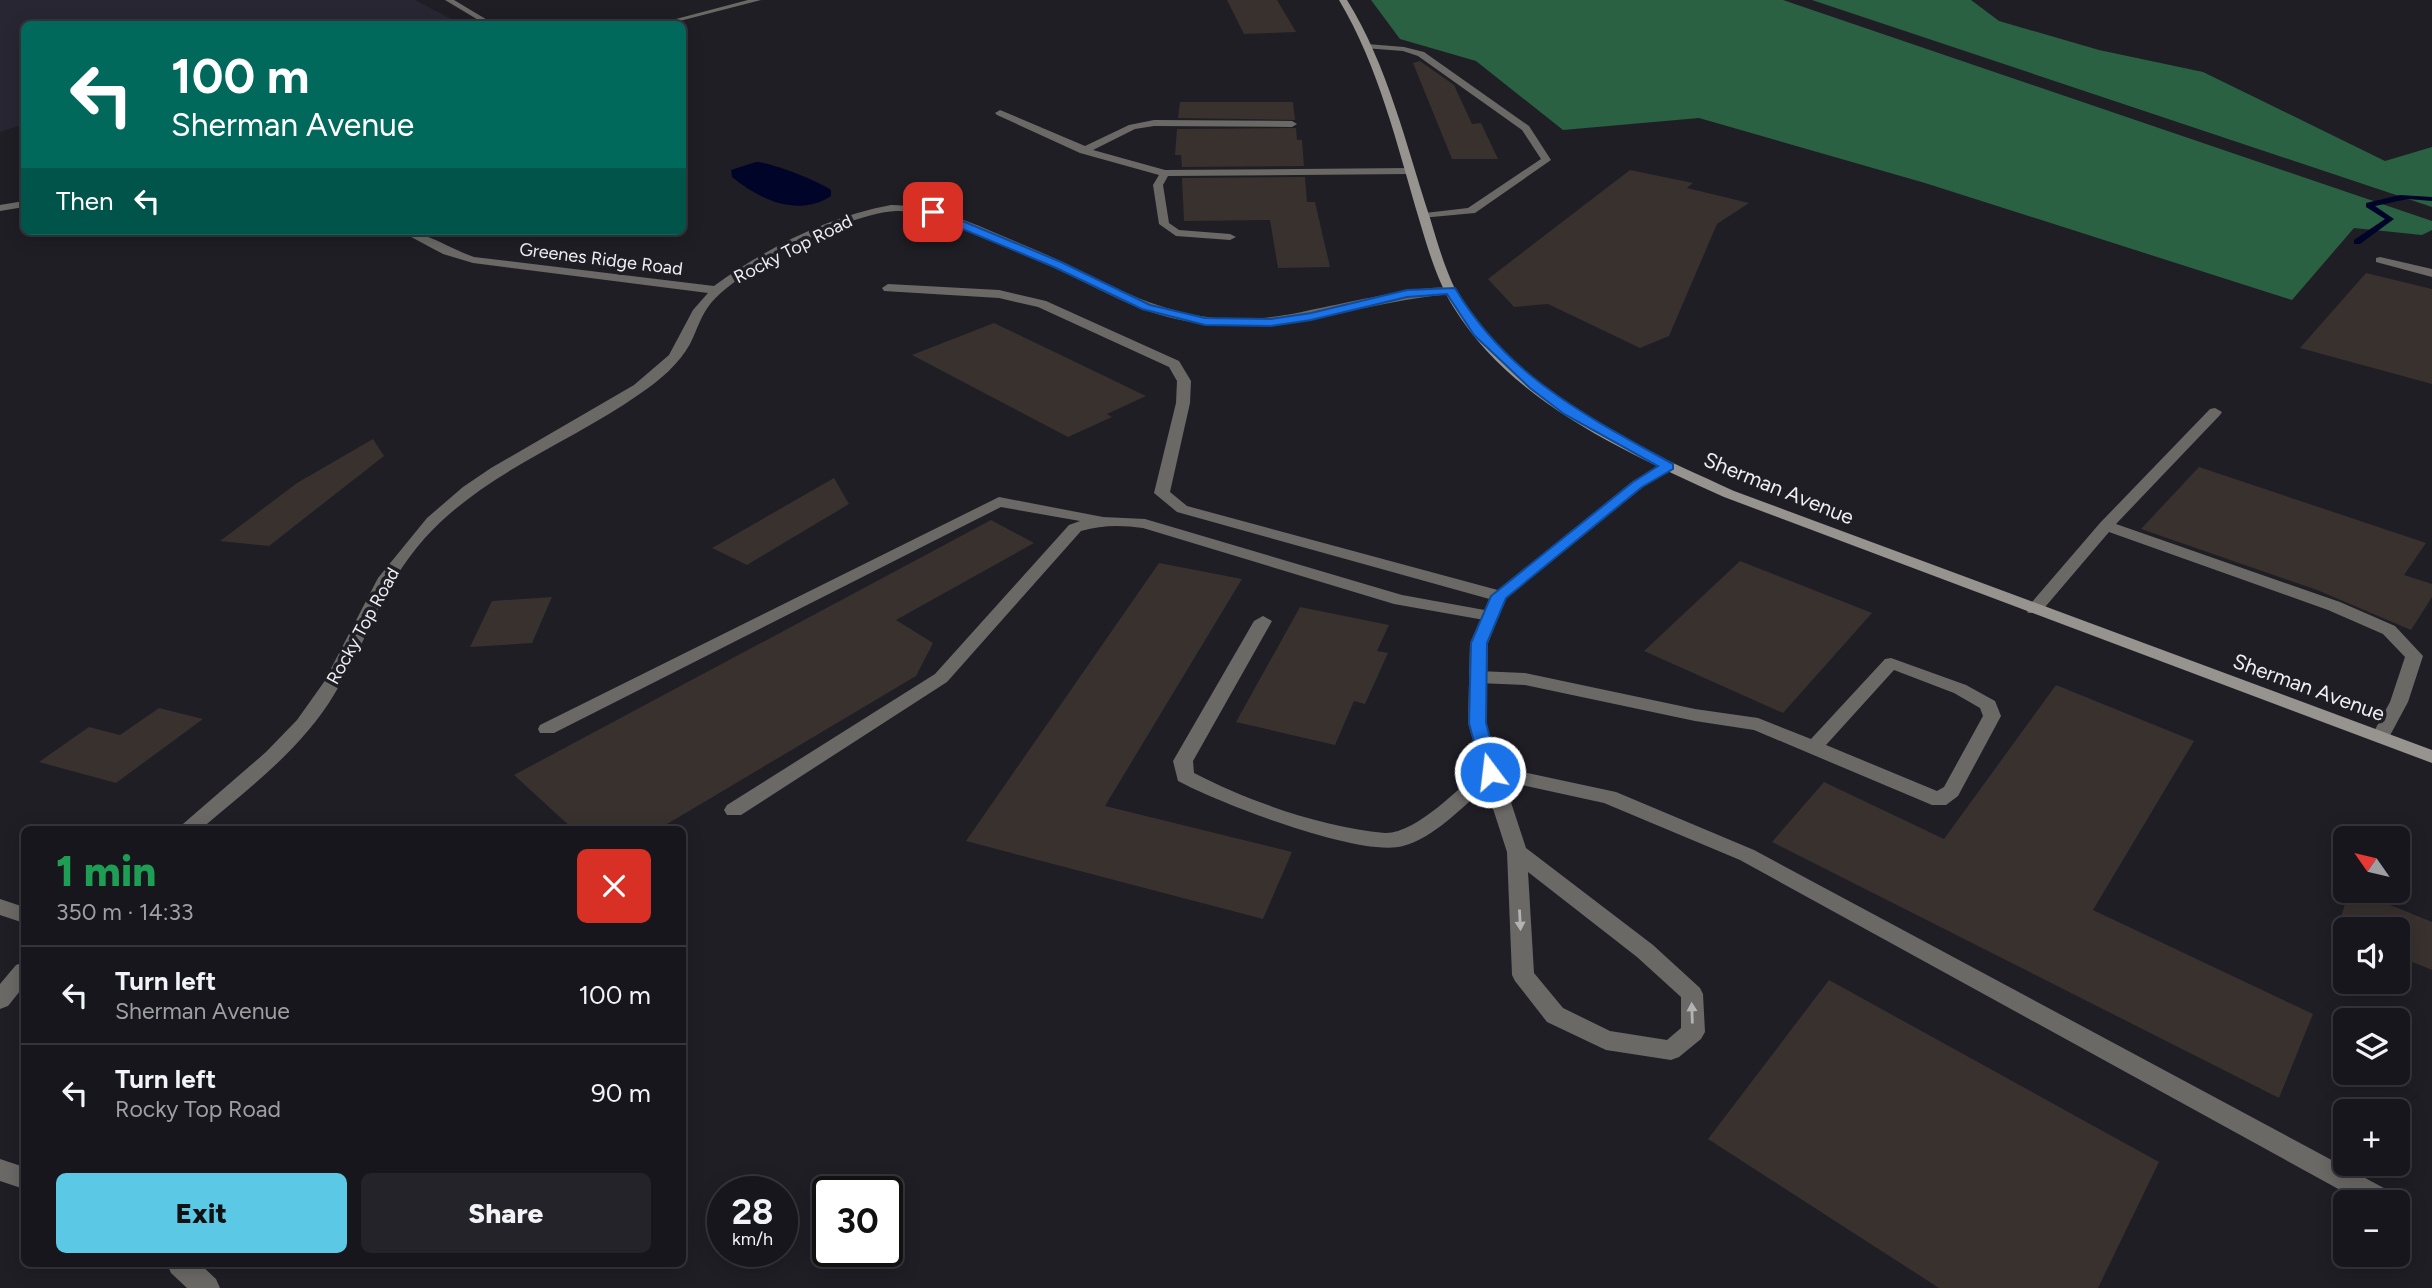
<!DOCTYPE html>
<html lang="en">
<head>
<meta charset="utf-8">
<style>
  body { margin:0; font-family:Figtree,sans-serif; background:#242329; color:#f1f3f6; height:100vh; display:flex; flex-direction:column; font-size:26px; white-space:nowrap }
  * { box-sizing:border-box; margin:0 }
  p { font-size:23px; color:#9e9fa3 }
  .icon { flex:none; width:38px; height:38px; fill:none; stroke:currentColor; stroke-width:2; stroke-linecap:round; stroke-linejoin:round }
  .map { position:relative; flex:1; overflow:hidden }
  .side { position:absolute; left:21px; top:826px; width:665px; height:441px; display:flex; flex-direction:column; background:#17161c; border-radius:10px; box-shadow:0 4px 18px #0003,0 0 0 2px #36353b }
  .side>* { flex:none }
  .banner { position:absolute; left:21px; top:21px; width:665px; height:214px; border-radius:10px; box-shadow:0 4px 18px #0003,0 0 0 2px #36353b; background:#00695c; color:#fff; overflow:hidden }
  .needle { width:46px; rotate:304deg }
  .tools { position:absolute; left:2333px; top:826px; display:grid; gap:14px }
  .tools a { display:grid; place-items:center; width:77px; height:77px; border-radius:10px; background:#17161c; box-shadow:0 4px 18px #0003,0 0 0 2px #36353b; font-size:35px }
  .speed { position:absolute; left:707px; top:1176px; display:flex; gap:14px; font-size:35px; font-weight:700; text-align:center }
  .speed>* { display:grid; place-content:center; width:91px; height:91px; border-radius:50%; background:#17161c; box-shadow:0 4px 18px #0003,0 0 0 2px #36353b; line-height:1 }
  .speed small { font-size:18px; font-weight:400 }
  .speed .limit { border:4px solid #111; border-radius:10px; background:#fff; color:#111 }
  .pin { position:absolute; display:grid; place-items:center; width:60px; height:60px; color:#fff; margin:-30px; border-radius:14px; box-shadow:0 4px 10px #0006 }
  .me { position:absolute; width:77px; margin:-38px; rotate:345deg; stroke-linejoin:round; filter:drop-shadow(0 0 5px #0008) }
  .turn { display:flex; align-items:center; gap:24px; height:147px; padding:0 35px; font-size:32px }
  .turn .icon { width:91px; height:91px; stroke-width:2.5 }
  .turn b { display:block; font-size:49px; line-height:60px }
  .then { display:flex; align-items:center; height:66px; padding:0 35px; background:#0003; gap:14px; font-size:26px }
  .round { display:grid; place-items:center; flex:none; width:74px; height:74px; border-radius:10px; background:#242329 }
  .head { display:flex; align-items:center; justify-content:space-between; height:119px; padding:0 35px }
  h1 { font-size:42px; font-weight:800; line-height:52px; color:#1e9e55 }
  .button { display:flex; gap:14px; margin-top:auto; padding:14px 35px }
  .button a { flex:1; height:80px; border-radius:10px; background:#5bc8e6; color:#111; font-size:28px; font-weight:800; line-height:80px; text-align:center }
  .button a+a { background:#242329; color:#f1f3f6 }
  ul { padding:0; list-style:none }
  li { display:flex; align-items:center; gap:21px; height:98px; padding:0 35px; border-top:2px solid #36353b }
  li div { flex:1 }
  li b { display:block; font-size:26px }
  li em { font-style:normal }
  .map>svg:first-child { display:block }
  .built { fill:#272632 }
  .forest { fill:#2a6143 }
  .water { fill:#000428 }
  .lines { fill:none; stroke-linecap:round; stroke-linejoin:round }
  .stream { fill:#000428; fill-rule:evenodd }
  .building { fill:#38312d }
  .lane { fill:#6b6966; fill-rule:evenodd }
  .street { fill:#6b6966; fill-rule:evenodd }
  .secondary { fill:#97938f; fill-rule:evenodd }
  .oneway { fill:#b4b3b4 }
  .route { fill:#1a73e8; stroke:#114b97; stroke-width:2 }
  .labels { text-anchor:middle; dominant-baseline:central; stroke-width:7; stroke-linejoin:round; paint-order:stroke }
  .far-street-label { font-size:18px; fill:#efeff3; stroke:#1f1e25 }
  .street-label { font-size:21px; fill:#efeff3; stroke:#1f1e25 }
</style>
</head>
<body>
<div class="map">
<svg width="2432" height="1288" viewBox="0 0 2432 1288">
  <rect width="100%" height="100%" fill="#1f1e25"/>
  <path class="built" d="M0,0H415L461,24H24V124L0,132Z"/>
  <path class="forest" d="M1371,0H1783L2432,221V230L2422,235L2354,228L2292,300L1925,183L1699,118L1563,130L1476,61L1400,39Z
    M1812,0H1971L1999,21L2099,50L2203,72L2385,161L2432,147V207Z"/>
  <path class="water" d="M756,162C770,162 819,181 831,190V196C797,218 759,199 732,177L731,170Z"/>
  <g class="lines">
    <path class="stream" d="M2400,195L2432,197V201L2408,199L2375,206L2394,219L2360,244H2354V240L2385,219L2366,207V203Z"/>
  </g>
  <path class="building" d="M1227,0H1277L1296,32L1244,34Z
    M1420,61L1454,85L1472,124L1481,123L1498,159H1452L1413,63Z
    M1180,102H1293L1295,120L1178,118Z
    M1296,128L1297,140H1302L1304,166L1182,167L1181,155H1175L1177,129Z
    M1630,170L1693,183L1687,188L1749,203L1717,224L1669,336L1640,348L1548,304L1514,307L1488,279Z
    M1305,177L1307,202H1315L1330,267L1278,268L1270,220L1184,221L1182,178Z
    M2366,273L2432,289V384L2300,348Z
    M994,323L1146,396L1107,414L1112,417L1068,437L912,355Z
    M373,439L384,456L269,546L220,541L297,483Z
    M2199,467L2426,543L2404,575L2432,584V597L2411,630L2317,590L2141,529Z
    M834,478L849,504L747,565L712,548Z
    M991,520L1034,543L896,620L933,643L916,676L657,830H574L514,775Z
    M1740,561L1872,613L1783,713L1644,651Z
    M1159,563L1242,579L1105,806L1292,852L1263,919L966,841Z
    M552,597L532,643L470,647L492,601Z
    M1300,607L1389,625L1377,651L1388,653L1365,704L1354,701L1335,745L1236,722Z
    M2056,685L2194,741L2093,910L2313,1014L2279,1098L1772,842L1824,782L1944,839Z
    M159,708L203,719L116,783L39,762L89,727L120,735Z
    M2349,891H2356L2432,922V970L2398,956V929H2345V933L2337,930Z
    M1829,980L2159,1162L2098,1288H1939L1708,1139Z"/>
  <g class="lines">
    <path class="lane" d="M1367,44L1404,47L1424,52L1529,126L1551,160L1475,213L1421,218L1420,216L1425,213L1468,208L1541,159L1522,130L1418,56L1403,51L1364,48Z
      M1000,110L1085,146L1129,125L1154,120L1292,121L1297,124L1292,127L1154,126L1135,129L1093,150L1165,170L1410,168L1415,171L1410,174L1168,176L1163,185L1169,223L1179,230L1230,234L1236,237L1230,240L1176,236L1159,224L1153,185L1159,175L1080,153L997,115L995,113Z
      M2380,257L2432,269V277L2376,262V258Z
      M888,284L999,290L1046,301L1179,361L1191,381L1190,403L1170,492L1187,506L1505,592L1507,596L1499,601L1493,600L1177,512L1154,493L1176,403L1177,381L1169,367L1038,307L999,298L884,291L882,288Z
      M2215,408L2222,412L2220,415L2116,524L2340,602L2395,626L2423,656L2408,702L2387,741H2373L2371,737L2390,702L2405,657L2383,634L2328,610L2109,532L2040,613H2028L2026,609L2100,523L2210,409Z
      M999,497L1103,517L1145,519L1402,595L1490,611L1499,616L1490,621L1394,604L1143,528C1121,525 1102,525 1081,531L947,682L741,815H727L724,810L727,805L935,674L1069,525L1080,521L1001,507L554,733H540L538,729L540,725Z
      M1263,616L1272,621L1193,761L1194,773C1250,802 1322,827 1385,833C1416,834 1460,787 1484,767L1491,765L1616,792L1754,850L2395,1194L2399,1202L2398,1205V1202H2362L1740,860L1604,803L1504,781L1526,848L1653,945L1700,988L1703,994L1705,1032L1701,1039L1679,1057L1671,1060L1606,1050L1547,1022L1515,981L1512,975L1507,852L1486,787C1462,807 1434,838 1403,846C1360,858 1219,803 1178,781L1173,761L1254,621ZM1528,872L1637,957L1681,997V1028L1667,1040L1610,1031L1563,1008L1534,973Z
      M1891,658L1966,685L1995,701L2001,716L1958,796L1946,805H1932L1754,730L1695,721L1525,685L1478,683L1469,677L1478,671L1525,673L1695,709L1758,718L1811,739L1885,659ZM1894,670L1954,693L1980,708L1983,716L1944,787L1937,791L1826,745Z"/>
    <path class="street" d="M445,0H454L494,24H485Z
      M748,0H761L668,24H657Z
      M24,201V207L0,211V205Z
      M891,205C929,205 964,219 998,234C1021,244 1044,253 1067,264C1115,288 1161,313 1216,318C1239,320 1262,319 1285,315C1313,311 1441,278 1457,290L1451,294C1359,302 1268,341 1176,319C1132,309 1095,287 1055,267C1035,257 1013,249 991,240C962,226 929,210 896,211C849,213 742,267 711,303C701,315 697,330 690,344C679,364 660,380 641,393C569,444 484,472 424,539C381,588 368,640 335,693C302,749 249,788 200,830H176L266,752L297,720L324,682L378,578L427,518L463,487L491,468L634,385L669,355L693,310L708,293L473,263L443,254L400,231C426,231 450,249 474,257L714,286C766,248 827,217 891,205Z
      M1668,462L1675,466L1673,469L1643,487L1506,598L1488,643L1486,723L1501,772L1498,777H1484L1468,723L1470,643L1491,596L1633,481Z
      M0,899L24,907V923L0,915Z
      M24,962V986L8,1006L0,1009V984L16,965Z
      M0,1159L24,1167V1189L0,1181Z
      M167,1264H200L216,1279L220,1288H187L171,1273Z"/>
    <path class="secondary" d="M1339,0H1347C1388,66 1406,145 1430,218C1439,248 1448,280 1465,307C1524,400 1639,447 1734,491L2432,750V763L1724,497C1626,452 1513,403 1454,308C1437,281 1428,249 1419,219C1397,145 1379,67 1339,0Z"/>
  </g>
  <defs><path id="oneway-solid" d="M-6-.8H1V-3.2L6.5 0L1 3.2V.8H-6Z" transform="scale(1.75)"/></defs>
  <g class="oneway">
    <use href="#oneway-solid" transform="translate(1520 920) rotate(87)"/>
    <use href="#oneway-solid" transform="translate(1692 1013) rotate(-92)"/>
  </g>
  <path class="route" d="M929,210H936L1061,262L1150,305L1205,318L1271,319L1311,313L1407,290L1455,288C1507,376 1586,416 1673,464V469L1642,487L1506,598L1487,643L1486,723L1499,772L1497,776L1490,778L1482,772L1469,723L1471,643L1491,596L1633,482L1658,466L1564,414L1530,388L1474,335L1447,294L1407,297L1311,320L1271,326L1205,325L1142,309L1054,267L929,215Z"/>
  <g class="labels">
    <g class="far-street-label">
      <text transform="translate(793 249) rotate(-27)">Rocky Top Road</text>
      <text transform="translate(601 259) rotate(7)">Greenes Ridge Road</text>
      <text transform="translate(363 626) rotate(-61)">Rocky Top Road</text>
    </g>
    <g class="street-label">
      <text transform="translate(1779 488) rotate(22)">Sherman Avenue</text>
      <text transform="translate(2309 687) rotate(20)">Sherman Avenue</text>
    </g>
  </g>
</svg>
<div class="tools">
<a><svg class="needle" viewBox="-14 -14 28 28"><path d="M0-13l5 13h-10z" fill="#e53935"/><path d="M0 13l5-13h-10z" fill="#9e9fa3"/></svg></a>
<a><svg class="icon" aria-label="sound" viewBox="0 0 24 24"><path d="M4 9h4l5-4v14l-5-4H4zM17 9q2 3 0 6"/></svg></a>
<a><svg class="icon" aria-label="layers" viewBox="0 0 24 24"><path d="M12 4l9 5-9 5-9-5zM3 14l9 5 9-5"/></svg></a>
<a>+</a>
<a>−</a>
</div>
<div class="speed"><div>28<small>km/h</small></div><div class="limit">30</div></div>
<div class="pin" style="left:933px;top:212px;background:#d93025"><svg class="icon" aria-label="arrive" viewBox="0 0 24 24"><path d="M6 21V4h12l-3 4 3 4H6"/></svg></div>
<svg class="me" style="left:1490px;top:772px" viewBox="-20 -20 40 40"><circle r="17" fill="#1a73e8" stroke="#fff" stroke-width="3"/><path d="M0-11L8 9 0 5-8 9z" fill="#fff"/></svg>
<div class="banner">
<div class="turn"><svg class="icon" aria-label="left" viewBox="0 0 24 24"><path d="M17 20v-9H6M10 6l-5 5 5 5"/></svg><div><b>100 m</b>Sherman Avenue</div></div>
<div class="then">Then<svg class="icon" aria-label="left" viewBox="0 0 24 24"><path d="M17 20v-9H6M10 6l-5 5 5 5"/></svg></div>
</div>
<section class="side">
<div class="head"><div><h1>1 min</h1><p>350 m · 14:33</p></div><a class="round" style="background:#d93025;color:#fff"><svg class="icon" aria-label="close" viewBox="0 0 24 24"><path d="M6 6l12 12M18 6L6 18"/></svg></a></div>
<ul>
<li><svg class="icon" aria-label="left" viewBox="0 0 24 24"><path d="M17 20v-9H6M10 6l-5 5 5 5"/></svg><div><b>Turn left</b><p>Sherman Avenue</p></div><em>100 m</em></li>
<li><svg class="icon" aria-label="left" viewBox="0 0 24 24"><path d="M17 20v-9H6M10 6l-5 5 5 5"/></svg><div><b>Turn left</b><p>Rocky Top Road</p></div><em>90 m</em></li>
</ul>
<div class="button"><a>Exit</a><a>Share</a></div>
</section>
</div>
</body>
</html>
